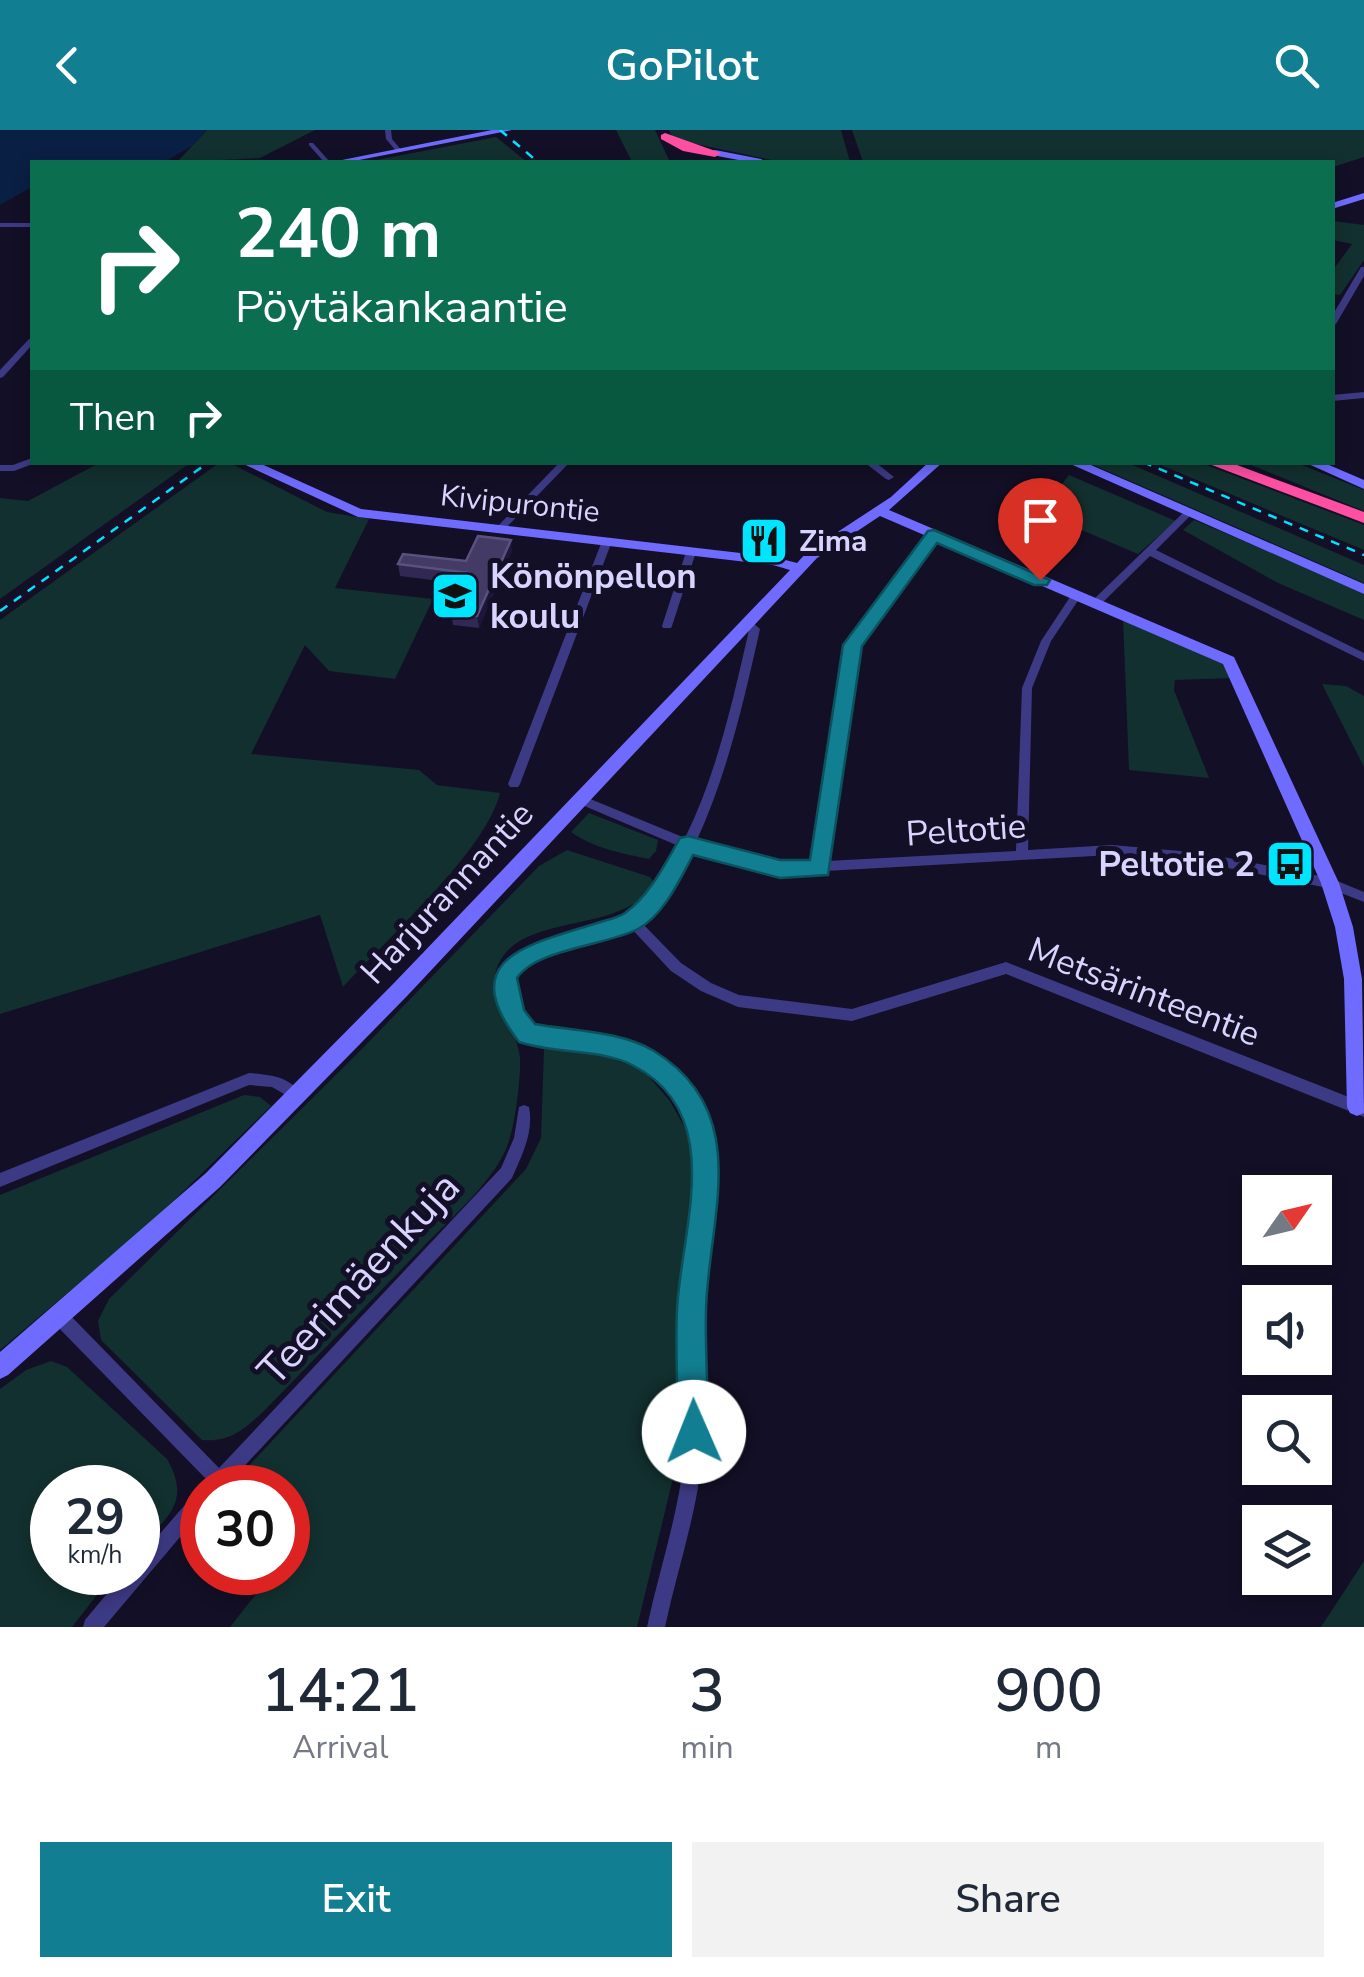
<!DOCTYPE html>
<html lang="en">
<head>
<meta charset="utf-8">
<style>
  body { margin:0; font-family:"Nunito Sans",sans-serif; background:#f2f2f3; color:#1f2937; height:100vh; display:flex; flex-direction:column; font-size:38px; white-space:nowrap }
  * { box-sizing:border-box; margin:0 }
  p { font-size:32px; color:#747a83 }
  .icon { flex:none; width:55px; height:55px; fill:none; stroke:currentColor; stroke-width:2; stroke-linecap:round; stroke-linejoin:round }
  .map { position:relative; height:1497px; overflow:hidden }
  .side { display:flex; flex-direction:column; background:#fff; flex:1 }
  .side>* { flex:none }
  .guide { position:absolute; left:30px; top:30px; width:1305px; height:305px; border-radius:0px; box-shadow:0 5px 15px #0003; background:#0b6e4f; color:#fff; overflow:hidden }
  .needle { width:65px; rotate:56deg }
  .controls { position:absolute; left:1242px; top:1045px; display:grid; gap:20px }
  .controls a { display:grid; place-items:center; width:90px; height:90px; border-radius:0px; background:#fff; box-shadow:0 5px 15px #0003; font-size:50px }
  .speed { position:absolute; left:30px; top:1335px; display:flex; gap:20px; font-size:50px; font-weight:700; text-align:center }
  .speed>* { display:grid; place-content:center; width:130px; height:130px; border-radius:50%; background:#fff; box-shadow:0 5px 15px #0003; line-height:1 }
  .speed small { font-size:25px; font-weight:400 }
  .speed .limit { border:15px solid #d22; background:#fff; color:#111 }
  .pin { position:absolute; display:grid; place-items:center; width:85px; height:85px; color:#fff; margin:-102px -42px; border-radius:50% 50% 50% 0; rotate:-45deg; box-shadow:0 0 10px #0007 }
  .pin .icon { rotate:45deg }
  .me { position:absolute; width:110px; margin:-55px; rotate:359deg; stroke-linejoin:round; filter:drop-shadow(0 0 8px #0008) }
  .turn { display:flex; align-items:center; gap:35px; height:210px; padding:0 40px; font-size:45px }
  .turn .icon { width:130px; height:130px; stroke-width:2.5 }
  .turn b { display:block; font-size:70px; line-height:85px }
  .then { display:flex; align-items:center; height:95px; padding:0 40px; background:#0003; gap:20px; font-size:38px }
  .eta { display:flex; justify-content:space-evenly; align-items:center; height:170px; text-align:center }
  .eta b { font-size:60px; font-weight:600; line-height:70px }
  .primary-button { display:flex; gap:20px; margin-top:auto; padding:20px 40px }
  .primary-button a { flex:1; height:115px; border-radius:0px; background:#117e91; color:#fff; font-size:40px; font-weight:600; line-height:115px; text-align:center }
  .primary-button a+a { background:#f2f2f3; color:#1f2937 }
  header { display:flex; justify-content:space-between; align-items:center; height:130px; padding:0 40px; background:#117e91; color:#fff; font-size:45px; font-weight:600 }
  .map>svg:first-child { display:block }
  .green { fill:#12302f }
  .water { fill:#0a1f44 }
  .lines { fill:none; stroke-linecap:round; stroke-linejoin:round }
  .street { fill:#3d3a85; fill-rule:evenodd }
  .secondary { fill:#6f6bff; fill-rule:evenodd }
  .highway { fill:#ff4fa3; fill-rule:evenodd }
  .rail { stroke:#00e5ff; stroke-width:2.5; stroke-dasharray:9 8; stroke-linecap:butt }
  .wall { fill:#312854 }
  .shaded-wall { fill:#1d163a }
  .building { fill:#433a66; stroke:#5a527e; stroke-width:2.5 }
  .route { fill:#117e91; stroke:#0b525e; stroke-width:2.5 }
  .labels { text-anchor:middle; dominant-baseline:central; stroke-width:10; stroke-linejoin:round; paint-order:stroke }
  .far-street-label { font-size:30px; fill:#d9d4ff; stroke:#130f26 }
  .far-poi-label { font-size:30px; font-weight:bold; fill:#d9d4ff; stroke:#130f26; text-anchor:start }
  .poi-label { font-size:35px; font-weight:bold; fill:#d9d4ff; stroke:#130f26; text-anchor:start }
  .street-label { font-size:35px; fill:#d9d4ff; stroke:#130f26 }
  .near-street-label { font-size:42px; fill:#d9d4ff; stroke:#130f26 }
</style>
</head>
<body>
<header><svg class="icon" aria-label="back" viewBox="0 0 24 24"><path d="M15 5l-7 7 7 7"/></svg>GoPilot<svg class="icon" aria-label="search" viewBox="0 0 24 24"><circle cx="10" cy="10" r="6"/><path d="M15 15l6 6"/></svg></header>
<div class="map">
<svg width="1364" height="1497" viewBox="0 0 1364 1497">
  <rect width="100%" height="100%" fill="#130f26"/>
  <path class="green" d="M207,0H315L260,28L177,32Z
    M616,0H655L670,32H632Z
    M669,0H841L850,32H781L673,9Z
    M852,0H1364V27L1333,37L1332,32H863Z
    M496,7L527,32H366Z
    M1333,91L1364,95V130L1340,165L1333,164V140L1352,114L1333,110Z
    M99,333H190L0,469V368L28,371Z
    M219,333H230L327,382L369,389L335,458L433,469L395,549L329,541L305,515L251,624L419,640L437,655L500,663C486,721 386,810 343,857L320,785L0,884V490Z
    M1089,333H1128L1364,435V453Z
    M1156,333H1201L1364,395V420Z
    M1246,333H1297L1364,360V381Z
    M1069,345L1176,391L1138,424L1058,390L1072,377L1061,355Z
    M1194,390L1364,462V490L1278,453L1183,400Z
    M1123,488L1223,533L1230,548L1175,550L1174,560L1209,648L1129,640Z
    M1322,554L1346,556L1364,566V637Z
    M589,683L658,710L656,721L649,729C621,723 595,719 571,702Z
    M567,720L650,747L655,754C620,806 522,781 498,835C484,869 517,895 520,928C521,948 515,993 509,1011C498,1048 449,1090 423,1117C370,1172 317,1226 264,1281C243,1300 231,1312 202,1310L101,1210L98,1191L109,1169L357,924L539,736Z
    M544,918L604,926L643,940L670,971L691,1009L695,1057L680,1174L684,1303L637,1497H230L264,1454L253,1443L288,1442V1358L229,1357L526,1039L541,1008Z
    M244,965L260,967L271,976L156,1088L0,1220V1065Z
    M51,1231L67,1237L167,1329C192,1373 167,1387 138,1418V1358H52V1442L114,1443L72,1497H0V1259L26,1240Z
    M1364,1431V1497H1321Z"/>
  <path class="water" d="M0,0H207L192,16L164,32H32V57L0,75Z"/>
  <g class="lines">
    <path class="street" d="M385,0H391L392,9L402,21L401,22H397L386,9Z
      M309,13H313L330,32H324L309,15Z
      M0,93H32V97H0Z
      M1361,137H1364V146L1336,194L1332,196V186Z
      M29,209H32V215L3,247L0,248V240Z
      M1364,262V268L1332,271V265Z
      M32,328V332L35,333L14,341H0V335H13Z
      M560,332H570L502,402H496V398Z
      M864,332H875L894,347L889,350L886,349Z
      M1188,380L1193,383L1156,420L1364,523V531L1150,426L1100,475H1092V471L1185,381Z
      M934,402L939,405L858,515L827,731L1016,721L1022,558L1041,511L1072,464L1076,463L1081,466L1051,511L1032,558L1028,720L1112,715L1203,723L1330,748L1364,762V772L1328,758L1203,733L1112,725L825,741L820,744L815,742L780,744L692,720C677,750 665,769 640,791L681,833L711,853L739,865L852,879L1006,832L1364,973V987L1006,844L852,891L738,877L701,861L671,841L630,797C578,820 469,815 532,899C579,906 638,907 674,944C739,1009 703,1103 699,1183C697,1231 706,1279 702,1327C697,1384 677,1440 665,1497H647C659,1440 679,1384 684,1326C689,1278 680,1229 683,1181C688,1106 723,1017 665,954C628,914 571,922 523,908C471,838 511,819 579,802C596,798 616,795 630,785C654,768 668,742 681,717L575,672L573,669L575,666H583L685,708C717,643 733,570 749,500L743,494L744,492H752L760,499C744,571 727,645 696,712L780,734L815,732L848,515L931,403Z
      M607,408L612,411L520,654L518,657H510L508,654L602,411Z
      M691,419L696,422L672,496L671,498H663L662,496L686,422Z
      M249,943C272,945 288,946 303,965L301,970L296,971L272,957L249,955L0,1057V1043Z
      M524,975L529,977C534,1002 522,1025 512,1048L224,1358H204L207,1350L54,1193L52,1187L54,1181L60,1179L66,1181L219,1338L501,1038L514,1008L519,977Z
      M202,1359V1381L104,1497H83L85,1490L125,1442H138V1429L196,1362Z"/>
    <path class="secondary" d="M492,0H512L349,32H332Z
      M715,20L761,29L766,32H749L712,25V21Z
      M1364,63V69L1332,79V73Z
      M239,332H257L361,379L774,427L797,433L807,422L891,367L929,332H943L889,380L1234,527L1339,753L1353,797L1362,849L1364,983L1357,986L1350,983L1347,977L1344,849L1335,797L1321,753L1223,534L880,386L817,428L408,865L220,1057L8,1245L0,1249V1222L206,1043L394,853L790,440L773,435L358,387Z
      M1066,332H1084L1364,454V464Z
      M1304,332H1322L1364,350V359Z"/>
    <path class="highway" d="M665,3L721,23L715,27L683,21L661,9V5Z
      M1204,332H1229L1364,382V393Z"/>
    <path class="rail" d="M500,0L538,32
      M1143,332L1364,425
      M0,481L209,332"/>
  </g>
  <path class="wall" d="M512,421L479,498L453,495L451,483L464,454L400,446L398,434L466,431Z"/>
  <path class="shaded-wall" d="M511,410L512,421L479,498L477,486Z"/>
  <path class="building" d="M478,406L511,410L477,486L451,483L469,443L398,434L403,424L466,431Z"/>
  <path class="route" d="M934,400L1050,450L1047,455H1034L937,413L862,516L828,745L780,748L693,725C680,749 664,785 638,799C608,815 536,819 517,848L524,880L535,894C573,901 621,901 654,921C755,983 708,1089 706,1180C705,1221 708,1262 709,1302L705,1313L694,1318L683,1313L678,1302C678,1262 675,1220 677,1179C681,1099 728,983 632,935C598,918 554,924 519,912C454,827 529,815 597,793C606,790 618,788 625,783C650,765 665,734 680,708L688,706L780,730H810L843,515L928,401Z"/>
  <defs>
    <g id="restaurant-square" transform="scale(2.5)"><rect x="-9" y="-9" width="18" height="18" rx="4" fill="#00e5ff" stroke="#130f26"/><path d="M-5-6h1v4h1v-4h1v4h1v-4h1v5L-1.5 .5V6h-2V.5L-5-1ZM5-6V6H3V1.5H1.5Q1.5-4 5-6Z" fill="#111"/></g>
    <g id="school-square" transform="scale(2.5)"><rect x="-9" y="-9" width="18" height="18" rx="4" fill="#00e5ff" stroke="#130f26"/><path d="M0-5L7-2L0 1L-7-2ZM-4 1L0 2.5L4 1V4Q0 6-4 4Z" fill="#111"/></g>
    <g id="bus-square" transform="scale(2.5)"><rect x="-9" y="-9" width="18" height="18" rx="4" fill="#00e5ff" stroke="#130f26"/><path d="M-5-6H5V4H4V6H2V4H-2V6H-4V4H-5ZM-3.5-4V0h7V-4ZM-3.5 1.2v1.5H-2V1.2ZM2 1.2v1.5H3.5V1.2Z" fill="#111"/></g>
  </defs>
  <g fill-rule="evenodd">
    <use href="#restaurant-square" x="764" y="411"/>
    <use href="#school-square" x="455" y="466"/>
    <use href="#bus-square" x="1290" y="734"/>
  </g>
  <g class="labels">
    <g class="far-street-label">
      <text transform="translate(520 374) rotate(6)">Kivipurontie</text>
    </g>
    <g class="far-poi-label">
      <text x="799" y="411">Zima</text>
    </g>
    <g class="poi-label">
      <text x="490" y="446">Könönpellon<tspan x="490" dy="40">koulu</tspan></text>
      <text x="1255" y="734" text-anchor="end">Peltotie 2</text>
    </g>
    <g class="street-label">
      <text transform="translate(966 700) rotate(-4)">Peltotie</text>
      <text transform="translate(447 763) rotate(-47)">Harjurannantie</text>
      <text transform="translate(1144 862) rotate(21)">Metsärinteentie</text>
    </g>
    <g class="near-street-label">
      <text transform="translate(359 1149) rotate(-47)">Teerimäenkuja</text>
    </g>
  </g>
</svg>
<div class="controls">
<a><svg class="needle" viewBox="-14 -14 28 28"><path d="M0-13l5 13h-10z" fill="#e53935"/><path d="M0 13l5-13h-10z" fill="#747a83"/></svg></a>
<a><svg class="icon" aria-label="sound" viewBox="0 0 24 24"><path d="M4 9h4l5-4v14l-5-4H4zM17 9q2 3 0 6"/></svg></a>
<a><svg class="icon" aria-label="search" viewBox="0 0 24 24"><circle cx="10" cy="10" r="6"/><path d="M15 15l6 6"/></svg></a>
<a><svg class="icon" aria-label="layers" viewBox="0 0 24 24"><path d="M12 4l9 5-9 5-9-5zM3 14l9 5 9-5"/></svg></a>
</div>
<div class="speed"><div>29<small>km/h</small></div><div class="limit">30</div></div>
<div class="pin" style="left:1040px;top:450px;background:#d93025"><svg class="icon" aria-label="arrive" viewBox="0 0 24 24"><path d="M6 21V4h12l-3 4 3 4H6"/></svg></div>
<svg class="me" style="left:694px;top:1302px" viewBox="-20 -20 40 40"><circle r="19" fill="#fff"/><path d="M0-13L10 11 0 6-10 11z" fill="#117e91"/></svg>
<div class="guide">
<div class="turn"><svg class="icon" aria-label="right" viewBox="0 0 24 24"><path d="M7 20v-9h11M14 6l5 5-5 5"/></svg><div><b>240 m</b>Pöytäkankaantie</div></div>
<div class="then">Then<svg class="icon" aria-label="right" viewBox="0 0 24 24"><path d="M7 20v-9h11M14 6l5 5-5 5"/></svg></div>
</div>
</div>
<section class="side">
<div class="eta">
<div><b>14:21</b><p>Arrival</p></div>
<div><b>3</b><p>min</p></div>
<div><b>900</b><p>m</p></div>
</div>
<div class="primary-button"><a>Exit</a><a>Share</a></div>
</section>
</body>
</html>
